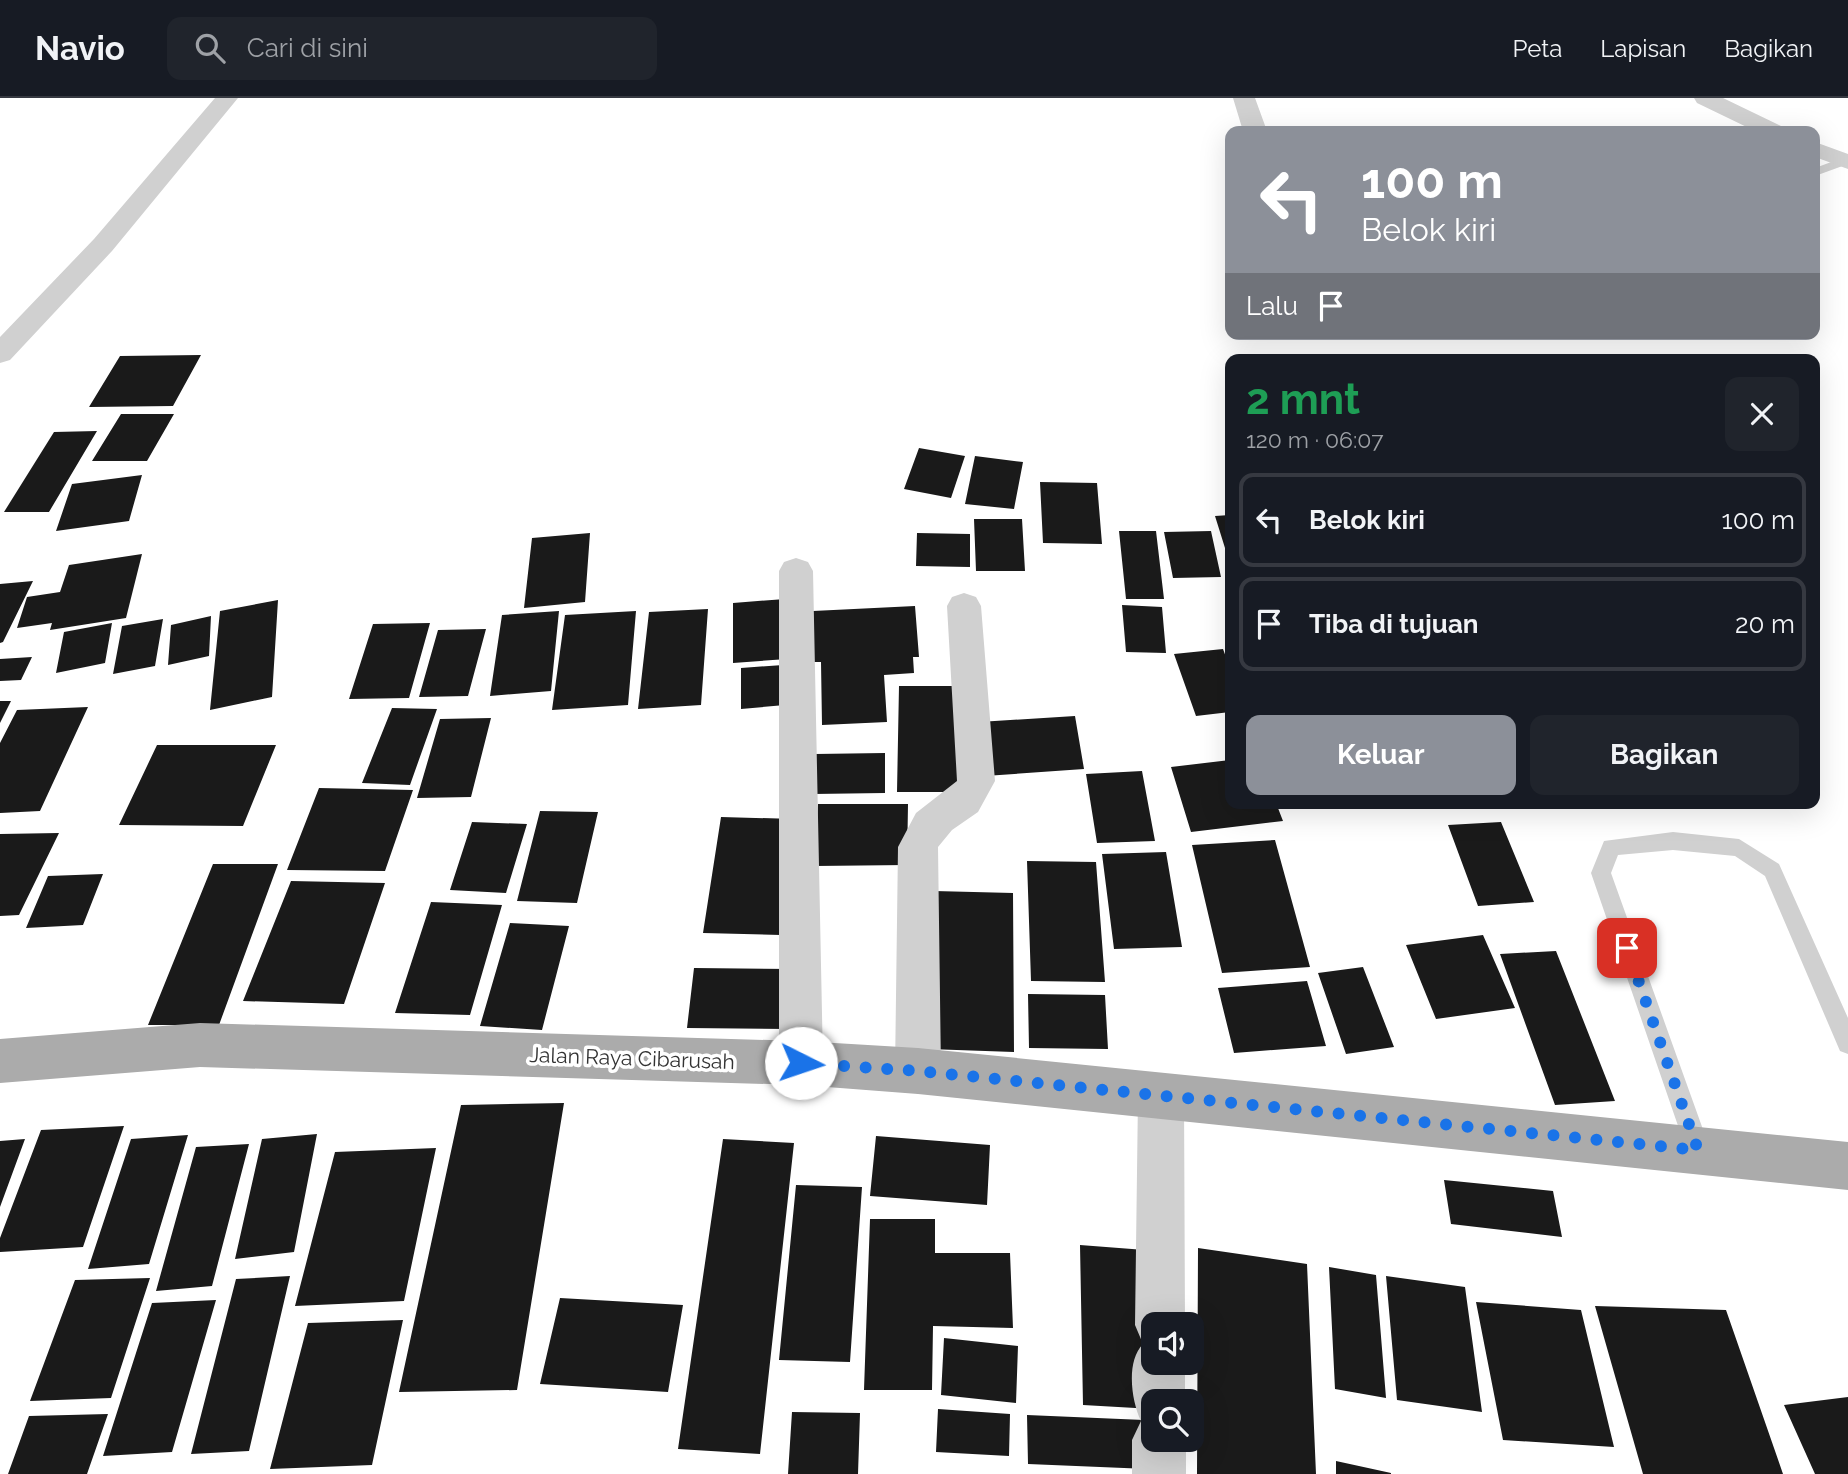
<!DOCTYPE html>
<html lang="id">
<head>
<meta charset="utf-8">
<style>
  body { margin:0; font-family:Raleway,sans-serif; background:#20242c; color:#f1f3f6; height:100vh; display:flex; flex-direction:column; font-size:26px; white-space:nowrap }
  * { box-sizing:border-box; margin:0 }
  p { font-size:23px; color:#9ea1a6 }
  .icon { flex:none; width:38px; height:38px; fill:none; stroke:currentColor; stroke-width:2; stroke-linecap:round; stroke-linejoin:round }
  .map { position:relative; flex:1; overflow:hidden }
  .side { position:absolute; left:1225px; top:256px; width:595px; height:455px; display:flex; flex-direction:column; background:#171b24; border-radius:14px; box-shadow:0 7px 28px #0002 }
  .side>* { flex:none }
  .guide { position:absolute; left:1225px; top:28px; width:595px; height:214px; border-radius:14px; box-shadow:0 7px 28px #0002; background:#8c9099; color:#fff; overflow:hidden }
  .buttons { position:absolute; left:1141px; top:1214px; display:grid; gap:14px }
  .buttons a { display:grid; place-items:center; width:63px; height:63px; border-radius:14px; background:#171b24; box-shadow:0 7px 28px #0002; font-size:35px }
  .pin { position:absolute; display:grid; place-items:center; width:60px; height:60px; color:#fff; margin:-30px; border-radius:14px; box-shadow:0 4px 10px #0006 }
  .me { position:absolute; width:77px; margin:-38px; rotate:94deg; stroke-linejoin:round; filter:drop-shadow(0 0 5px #0008) }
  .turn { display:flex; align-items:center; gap:24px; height:147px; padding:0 21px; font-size:32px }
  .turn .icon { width:91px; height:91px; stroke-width:2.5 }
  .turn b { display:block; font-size:49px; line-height:60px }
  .then { display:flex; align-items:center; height:66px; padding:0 21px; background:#0003; gap:14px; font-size:26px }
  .round { display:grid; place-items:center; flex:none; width:74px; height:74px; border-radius:14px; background:#20242c }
  .overview { display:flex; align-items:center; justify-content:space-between; height:119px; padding:0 21px }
  h1 { font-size:42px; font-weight:700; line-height:52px; color:#1e9e55 }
  .button { display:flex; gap:14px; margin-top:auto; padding:14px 21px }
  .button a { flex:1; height:80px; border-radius:14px; background:#8c9099; color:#fff; font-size:28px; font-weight:700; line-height:80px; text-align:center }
  .button a+a { background:#20242c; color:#f1f3f6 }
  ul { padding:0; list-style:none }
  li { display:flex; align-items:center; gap:21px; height:94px; margin:0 14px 10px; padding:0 7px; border:4px solid #363941; border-radius:14px }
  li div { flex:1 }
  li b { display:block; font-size:26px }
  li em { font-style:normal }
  header { display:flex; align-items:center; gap:42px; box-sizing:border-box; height:98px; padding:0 35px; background:#171b24; border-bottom:2px solid #363941 }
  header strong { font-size:33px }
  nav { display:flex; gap:38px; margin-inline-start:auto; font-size:24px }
  .search { width:490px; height:63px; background:#20242c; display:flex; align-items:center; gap:18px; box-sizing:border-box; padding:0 24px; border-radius:14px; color:#9ea1a6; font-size:26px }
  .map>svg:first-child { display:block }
  .building { fill:#1a1a1a }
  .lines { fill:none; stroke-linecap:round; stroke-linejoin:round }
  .lane { fill:#d0d0d0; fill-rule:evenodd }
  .street { fill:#d0d0d0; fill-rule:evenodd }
  .primary { fill:#ababab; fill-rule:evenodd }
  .route { stroke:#1a73e8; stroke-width:12; stroke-dasharray:0 21.6 }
  .labels { text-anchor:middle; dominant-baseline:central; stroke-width:7; stroke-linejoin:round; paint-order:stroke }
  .street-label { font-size:21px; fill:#333; stroke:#fff }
</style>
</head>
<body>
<header>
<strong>Navio</strong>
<div class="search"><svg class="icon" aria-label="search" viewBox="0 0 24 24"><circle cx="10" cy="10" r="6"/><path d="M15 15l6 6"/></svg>Cari di sini</div>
<nav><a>Peta</a><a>Lapisan</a><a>Bagikan</a></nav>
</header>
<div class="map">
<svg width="1848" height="1376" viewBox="0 0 1848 1376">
  <rect width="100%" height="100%" fill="#fff"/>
  <path class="building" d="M201,257L173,308L89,309L120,258Z
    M121,316H174L147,363H92Z
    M97,333L49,414H4L54,334Z
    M919,350L965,358L951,400L904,391Z
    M975,358L1023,364L1014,411L965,406Z
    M142,377L129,423L56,433L72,386Z
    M1040,384L1097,385L1102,446L1043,445Z
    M1230,417V466L1215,418Z
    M974,421H1022L1025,473H976Z
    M1119,433H1156L1164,501H1126Z
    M1211,433L1221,479L1173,480L1164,434Z
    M590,435L585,504L524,510L532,440Z
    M917,435L970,436V469L916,468Z
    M142,456L126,520L50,532L52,525L17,530L27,499L60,494L69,467Z
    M33,483L3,544L0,545V486Z
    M785,501L787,561L733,565V505Z
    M278,502L272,599L210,612L220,513Z
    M1122,507L1162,509L1166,555L1126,554Z
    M915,508L919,559H913L914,575L884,577L887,624L822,627L821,564H814L813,513Z
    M708,511L701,607L638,611L649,514Z
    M559,513L551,593L490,598L502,517Z
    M636,513L628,607L552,612L565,517Z
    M211,518L209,558L168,567L171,527Z
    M163,521L155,568L113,576L122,528Z
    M112,525L105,565L56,575L64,534Z
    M430,525L409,600L349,601L373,526Z
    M486,531L468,598L419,599L438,532Z
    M1223,551L1230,570V614L1196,618L1174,556Z
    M32,559L21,582L0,583V561Z
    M783,567L785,607L741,611V570Z
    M899,588H959L961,694H897Z
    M0,603H11L0,625Z
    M88,609L40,713L0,715V645L17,612Z
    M392,610L437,611L410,687L362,685Z
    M1075,618L1084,671L985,678L979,624Z
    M491,620L471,699L417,700L440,621Z
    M157,647H276L243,728L119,727Z
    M885,655V695L813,696L815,656Z
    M1230,662V705H1276L1283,723L1191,734L1171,669Z
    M1142,673L1155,743L1097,745L1086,676Z
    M319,690L413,692L385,773L287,772Z
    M1375,705H1410V707L1378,711Z
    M818,706H908L907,767L814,768Z
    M540,713L598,714L577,805L517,803Z
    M721,719L795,721L781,837L703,835Z
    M472,724L527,726L506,795L450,792Z
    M1501,724L1534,804L1478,808L1448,727Z
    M59,735L19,817L0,818V736Z
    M1275,742L1310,869L1222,875L1192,747Z
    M1166,754L1182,849L1114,851L1102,756Z
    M1027,763L1096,764L1105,884L1031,883Z
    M213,766H278L219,927H148Z
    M103,776L83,827L26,830L48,778Z
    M291,783L385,785L344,906L243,903Z
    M934,793L1013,795L1014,954L928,951Z
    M431,804L502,807L470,917L395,915Z
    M510,825L569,828L542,932L480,928Z
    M1483,837L1515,910L1436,921L1406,847Z
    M1556,853L1615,1003L1555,1007L1500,856Z
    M1363,869L1394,949L1346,956L1318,875Z
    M694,870L793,871L788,931L687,930Z
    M1307,883L1326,948L1234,955L1218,890Z
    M1028,896L1105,897L1108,951L1029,950Z
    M564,1005L517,1292L399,1294L461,1007Z
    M124,1028L83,1149L0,1154V1140L41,1032Z
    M317,1036L294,1154L235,1161L262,1041Z
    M188,1037L149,1166L88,1171L131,1041Z
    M876,1038L990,1047L987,1107L870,1098Z
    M25,1041L0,1109V1043Z
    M723,1041L794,1045L760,1356L678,1351Z
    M249,1046L212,1188L156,1193L196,1049Z
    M436,1050L404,1203L295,1208L335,1054Z
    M1444,1082L1553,1093L1562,1139L1451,1126Z
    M796,1087L862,1089L850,1264L779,1262Z
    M870,1121H935V1155H1010L1013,1230L933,1228L932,1292H864Z
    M1080,1147L1145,1152L1153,1311L1083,1307Z
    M1198,1150L1307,1166L1316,1376H1197Z
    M1329,1169L1376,1177L1386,1300L1335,1291Z
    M290,1178L249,1353L191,1356L236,1181Z
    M1386,1178L1465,1189L1482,1314L1397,1302Z
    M150,1180L111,1300L30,1303L75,1182Z
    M560,1200L683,1207L668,1294L540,1286Z
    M216,1202L172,1354L103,1358L152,1205Z
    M1476,1204L1581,1212L1614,1349L1503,1342Z
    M1595,1208L1726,1212L1783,1376H1643Z
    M403,1222L372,1367L270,1371L308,1225Z
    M944,1240L1018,1248L1016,1305L941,1297Z
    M1848,1299V1376H1815L1784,1307Z
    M938,1311L1010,1316L1009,1358L936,1354Z
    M792,1314L860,1315L858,1376H788Z
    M108,1316L87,1376H8L29,1318Z
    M1027,1317L1144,1322L1148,1371L1028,1366Z
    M1336,1363L1391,1375V1376H1336Z"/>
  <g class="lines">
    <path class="lane" d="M1842,60H1848V66L1815,78V70Z
      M1673,734L1739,741L1779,766L1848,920V956L1840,953L1765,778L1735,758L1673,752L1618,757L1611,775L1710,1051L1706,1059L1698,1063L1690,1059L1686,1051L1591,775L1604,743Z"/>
    <path class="street" d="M215,0H238L112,153L10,262L0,265V239L94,141Z
      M1233,0H1255L1267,33H1243Z
      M1694,0H1723L1781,28L1785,33H1755L1697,5Z
      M1815,44L1848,56V71L1815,59Z
      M796,460L808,464L813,473L823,965L817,981L801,987L785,981L779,965V473L784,464Z
      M964,495L976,499L981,508L995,683L978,714L952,732L938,749L941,973L934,989L918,996L902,989L895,973L898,749L916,715L957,683L947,508L952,499Z
      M1161,975L1177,982L1184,998L1185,1227H1153V1265H1185V1304H1153V1342H1186V1376H1132V1342L1141,1323C1131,1302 1126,1263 1143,1246L1135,1227L1138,998L1145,982Z"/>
    <path class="primary" d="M200,925L801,943L918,950L1848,1044V1092L918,996L801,987L200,969L0,985V941Z"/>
  </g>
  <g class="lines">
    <path class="route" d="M801,965L918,973L1698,1052L1627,850"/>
  </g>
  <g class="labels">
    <g class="street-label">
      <text transform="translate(632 960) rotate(2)">Jalan Raya Cibarusah</text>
    </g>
  </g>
</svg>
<div class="buttons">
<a><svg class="icon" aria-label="sound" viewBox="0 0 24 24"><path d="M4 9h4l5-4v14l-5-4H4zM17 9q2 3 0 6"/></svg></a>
<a><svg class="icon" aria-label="search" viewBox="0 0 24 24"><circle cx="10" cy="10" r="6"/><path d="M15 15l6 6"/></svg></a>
</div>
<div class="pin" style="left:1627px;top:850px;background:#d93025"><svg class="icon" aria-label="arrive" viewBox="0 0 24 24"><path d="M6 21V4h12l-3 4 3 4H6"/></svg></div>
<svg class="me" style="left:801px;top:965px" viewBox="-20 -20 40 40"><circle r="19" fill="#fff"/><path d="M0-13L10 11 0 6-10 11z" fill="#1a73e8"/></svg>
<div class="guide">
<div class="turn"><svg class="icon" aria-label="left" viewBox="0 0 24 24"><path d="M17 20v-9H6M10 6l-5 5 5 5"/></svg><div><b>100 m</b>Belok kiri</div></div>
<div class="then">Lalu<svg class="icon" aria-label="arrive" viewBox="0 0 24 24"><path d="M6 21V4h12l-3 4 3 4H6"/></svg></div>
</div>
<section class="side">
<div class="overview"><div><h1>2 mnt</h1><p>120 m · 06:07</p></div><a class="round"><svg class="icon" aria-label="close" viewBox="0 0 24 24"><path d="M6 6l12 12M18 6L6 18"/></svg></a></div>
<ul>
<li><svg class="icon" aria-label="left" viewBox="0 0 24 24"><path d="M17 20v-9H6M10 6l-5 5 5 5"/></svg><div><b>Belok kiri</b></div><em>100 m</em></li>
<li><svg class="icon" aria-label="arrive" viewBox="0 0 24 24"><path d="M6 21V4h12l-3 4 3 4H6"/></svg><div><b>Tiba di tujuan</b></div><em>20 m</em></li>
</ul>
<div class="button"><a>Keluar</a><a>Bagikan</a></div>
</section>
</div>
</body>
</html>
